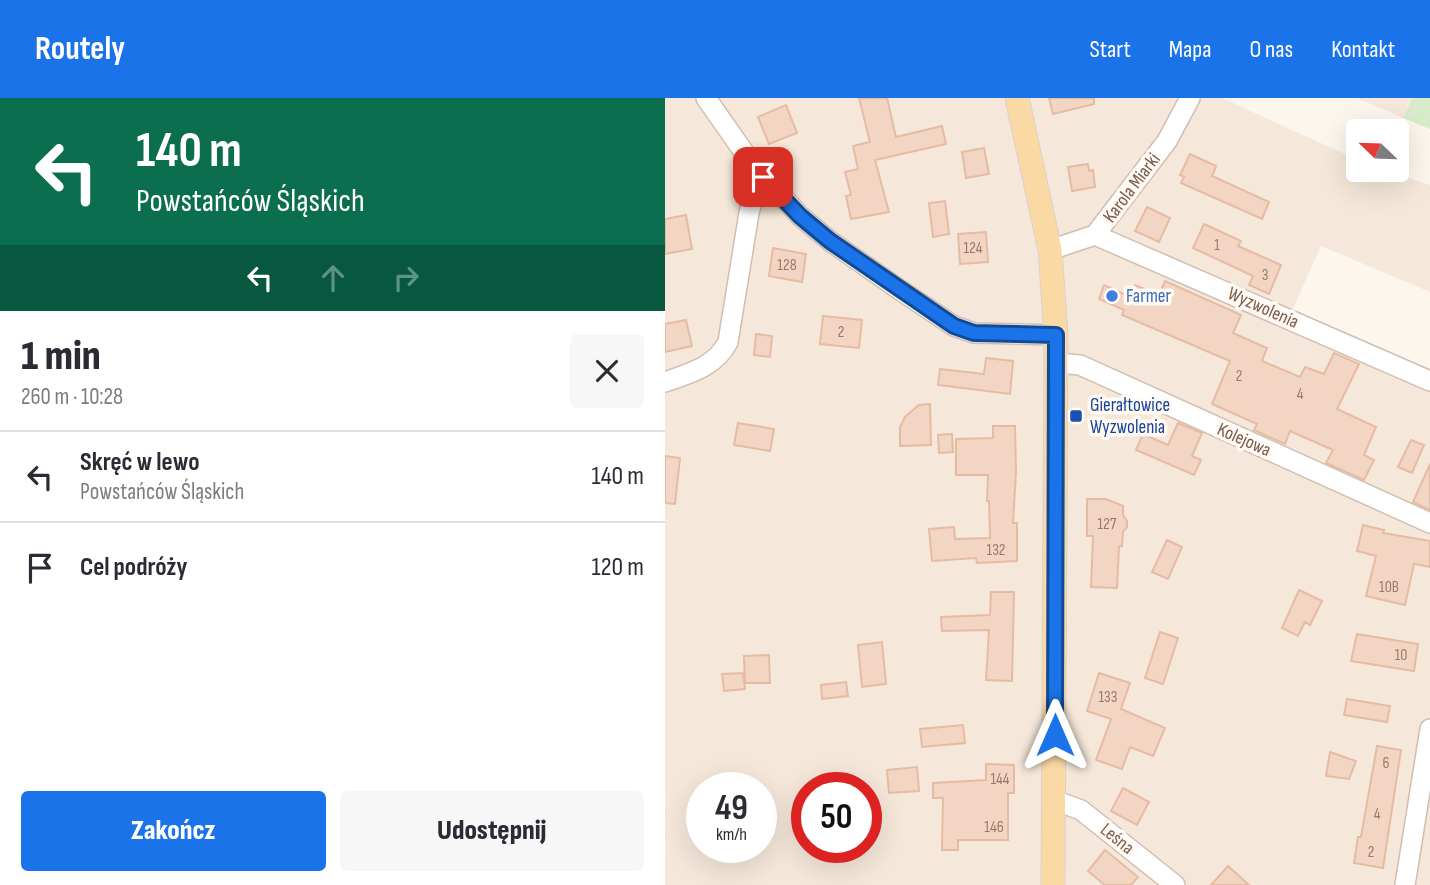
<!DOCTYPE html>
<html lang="pl">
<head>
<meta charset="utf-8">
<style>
  body { margin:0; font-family:"Sofia Sans Condensed",sans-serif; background:#f7f7f7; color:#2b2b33; height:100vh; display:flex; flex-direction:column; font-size:26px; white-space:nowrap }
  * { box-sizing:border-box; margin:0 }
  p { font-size:23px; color:#7c7c81 }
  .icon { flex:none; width:38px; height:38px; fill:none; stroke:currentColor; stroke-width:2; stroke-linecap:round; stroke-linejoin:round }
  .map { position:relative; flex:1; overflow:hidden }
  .details { display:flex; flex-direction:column; background:#fff; width:665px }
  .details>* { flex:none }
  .banner { background:#0b6e4f; color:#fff; overflow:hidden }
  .needle { width:46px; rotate:293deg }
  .fabs { position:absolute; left:681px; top:21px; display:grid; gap:14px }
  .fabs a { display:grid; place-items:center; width:63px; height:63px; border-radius:7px; background:#fff; box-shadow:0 7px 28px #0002; font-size:35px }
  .speed { position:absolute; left:21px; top:674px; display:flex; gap:14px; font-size:35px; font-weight:700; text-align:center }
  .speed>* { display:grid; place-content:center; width:91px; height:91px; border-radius:50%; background:#fff; box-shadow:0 7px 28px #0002; line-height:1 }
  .speed small { font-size:18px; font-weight:400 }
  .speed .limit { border:10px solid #d22; background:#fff; color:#111 }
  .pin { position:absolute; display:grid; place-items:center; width:60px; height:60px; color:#fff; margin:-30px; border-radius:14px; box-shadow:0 4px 10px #0006 }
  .me { position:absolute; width:77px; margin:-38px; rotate:0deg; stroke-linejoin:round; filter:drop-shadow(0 0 5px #0008) }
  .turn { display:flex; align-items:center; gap:24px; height:147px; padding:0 21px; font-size:32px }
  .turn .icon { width:91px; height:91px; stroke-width:2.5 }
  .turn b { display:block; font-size:49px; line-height:60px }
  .lanes { display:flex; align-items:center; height:66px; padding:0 21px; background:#0003; justify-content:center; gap:35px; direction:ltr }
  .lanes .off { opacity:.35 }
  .round { display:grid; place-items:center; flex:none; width:74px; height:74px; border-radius:7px; background:#f7f7f7 }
  .headline { display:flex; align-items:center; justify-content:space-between; height:119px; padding:0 21px }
  h1 { font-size:42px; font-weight:800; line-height:52px }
  .cta { display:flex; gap:14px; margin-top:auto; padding:14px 21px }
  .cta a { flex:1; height:80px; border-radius:7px; background:#1a73e8; color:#fff; font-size:28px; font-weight:800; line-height:80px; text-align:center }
  .cta a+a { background:#f7f7f7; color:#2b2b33 }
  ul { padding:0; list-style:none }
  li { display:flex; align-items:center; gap:21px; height:91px; padding:0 21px; border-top:2px solid #e1e1e2 }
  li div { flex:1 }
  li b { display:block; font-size:26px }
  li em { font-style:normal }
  header { display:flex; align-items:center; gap:42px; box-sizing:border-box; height:98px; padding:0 35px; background:#1a73e8; color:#fff }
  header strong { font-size:33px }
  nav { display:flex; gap:38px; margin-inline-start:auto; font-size:24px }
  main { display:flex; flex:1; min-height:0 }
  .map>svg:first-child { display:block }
  .residential { fill:#f5e8da; fill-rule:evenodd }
  .green { fill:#d8ecc9 }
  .building { fill:#f3d5c3; stroke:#e6bba3; stroke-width:2 }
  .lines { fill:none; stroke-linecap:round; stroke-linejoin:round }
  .minor-casing { stroke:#d1beb0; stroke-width:22 }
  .major-casing { stroke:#dad1cd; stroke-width:25 }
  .minor { stroke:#fff; stroke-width:19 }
  .major { stroke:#fbd9a5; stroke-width:23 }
  .route-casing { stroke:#114b97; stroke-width:18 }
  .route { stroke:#1a73e8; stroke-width:12 }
  .shop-dot { fill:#3f7fe0; stroke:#fffaf3; stroke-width:2.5 }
  .transit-dot { fill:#1a4fb4; stroke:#fffaf3; stroke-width:2.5 }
  .labels { text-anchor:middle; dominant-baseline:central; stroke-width:7; stroke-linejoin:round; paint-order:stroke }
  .number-label { font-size:16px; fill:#987a6a }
  .street-label { font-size:19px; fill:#7a5c4d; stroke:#fffaf3 }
  .shop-label { font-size:19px; fill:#366cbe; stroke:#fffaf3; text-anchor:start }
  .transit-label { font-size:19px; fill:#164399; stroke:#fffaf3; text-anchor:start }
</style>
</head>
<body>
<header>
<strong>Routely</strong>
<nav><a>Start</a><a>Mapa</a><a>O nas</a><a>Kontakt</a></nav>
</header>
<main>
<section class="details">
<div class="banner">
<div class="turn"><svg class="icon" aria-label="left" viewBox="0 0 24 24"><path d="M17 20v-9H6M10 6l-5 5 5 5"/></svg><div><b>140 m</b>Powstańców Śląskich</div></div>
<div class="lanes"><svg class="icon" aria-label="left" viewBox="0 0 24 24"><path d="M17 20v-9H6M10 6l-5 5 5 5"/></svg><svg class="icon off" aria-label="ahead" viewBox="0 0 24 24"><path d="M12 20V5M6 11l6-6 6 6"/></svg><svg class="icon off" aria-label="right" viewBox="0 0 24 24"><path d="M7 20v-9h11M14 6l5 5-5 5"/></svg></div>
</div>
<div class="headline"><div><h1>1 min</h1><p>260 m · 10:28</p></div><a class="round"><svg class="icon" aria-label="close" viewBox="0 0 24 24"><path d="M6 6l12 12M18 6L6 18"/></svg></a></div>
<ul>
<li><svg class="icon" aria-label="left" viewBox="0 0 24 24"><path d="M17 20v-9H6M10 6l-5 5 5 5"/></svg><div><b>Skręć w lewo</b><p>Powstańców Śląskich</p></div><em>140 m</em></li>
<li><svg class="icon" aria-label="arrive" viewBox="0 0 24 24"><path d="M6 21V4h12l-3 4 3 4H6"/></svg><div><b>Cel podróży</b></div><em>120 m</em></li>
</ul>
<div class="cta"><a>Zakończ</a><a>Udostępnij</a></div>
</section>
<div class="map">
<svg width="765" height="787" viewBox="0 0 765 787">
  <rect width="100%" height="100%" fill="#fdf6ec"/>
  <path class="residential" d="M0,0H557L693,62V72H721L765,87V194L656,148L626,215L765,277V787H0ZM37,690H96V749H37ZM142,690H201V749H142Z
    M692,0H746L738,20Z"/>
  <path class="green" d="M747,0H765V31L738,20Z"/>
  <path class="building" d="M194,0H222L231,39L277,28L281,46L210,62L224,114L186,121L181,98L186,97L180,74L193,71L188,48L205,44Z
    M384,0H429V6L388,16Z
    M121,7L132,35L104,46L93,19Z
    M319,50L324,76L301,80L297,54Z
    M525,56L551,68L547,78L604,104L597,121L516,85L519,79L515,77Z
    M423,66L424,73L428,72L430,89L407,93L403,69Z
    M280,103L284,136L268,139L264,105Z
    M482,109L505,120L494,144L470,133Z
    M21,117L27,151L0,156V121Z
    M539,126L576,143L573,148L616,167L604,196L584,187L588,178L528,150Z
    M321,134L323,164L295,166L293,136Z
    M108,150L141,156L137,184L104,178Z
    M500,183L576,217L568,235L602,250L597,263L635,279L640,269L659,276L669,255L694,266L672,311L711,329L699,357L709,362L699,382L661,365L668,352L625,333L620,346L589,332L592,326L547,306L565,263L457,217L459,212L434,201L439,187L465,199L470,187L494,197Z
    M158,218L197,222L194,250L155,246Z
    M21,222L27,248L0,254V226Z
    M91,236L107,238L105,259L89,257Z
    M321,260L348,263L345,296L273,287L275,271L319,276Z
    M265,306L266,347L235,348V329L240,319L254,307Z
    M73,325L109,331L105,353L69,347Z
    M513,325L537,335L527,358L536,362L529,377L471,352L478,336L503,347Z
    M328,328H350L351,374L348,425H352V463L312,465L311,460L267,463L264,431L289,429L290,441L325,440L324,403H322L323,377H291V341L328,340Z
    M287,336L288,354L274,355L273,337Z
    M746,342L759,347L747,375L733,369Z
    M0,358L15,360L10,406L0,405Z
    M765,366V412L748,404Z
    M422,401H441L458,408V417L462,423V429L458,434L457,448H454L452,490L426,489L428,438H422Z
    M698,427L719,432L718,435L765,443V469L749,466L740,507L701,498L711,458L692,453Z
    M502,442L517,449L503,481L487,474Z
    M634,492L657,503L645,527L640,524L633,538L617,530Z
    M326,494H349L347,583L321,582L324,532L277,533L276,519L325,517Z
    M495,534L513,540L498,586L480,580Z
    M692,536L753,546L749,573L686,563Z
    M217,544L221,586L197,589L193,547Z
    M104,557L105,585H80L79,558Z
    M78,575L80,591L59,593L57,576Z
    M434,575L465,585L456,611L500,630L488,658L465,649L457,671L431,662L446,621L422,613Z
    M181,584L183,598L157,601L156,587Z
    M682,601L725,608L722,624L679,617Z
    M298,627L300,645L257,649L255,631Z
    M712,648L736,652L718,770L689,765L693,739H696Z
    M665,654L691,663L684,681L661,678Z
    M321,666L349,667V695H343V742H293V752H277L278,700H268V685L321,682Z
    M252,669L254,693L224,695L222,672Z
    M458,690L484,704L472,727L446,713Z
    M440,752L473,779L466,787H440L423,773Z
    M563,768L584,787H546Z"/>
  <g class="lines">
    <g class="minor-casing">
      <path id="minor" d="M41,0L83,60L135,118L165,143L235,192L289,228L309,235L391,237
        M430,137L765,283
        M385,152L430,137L502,43L525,0
        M392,265L415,267L765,425
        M0,284C25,275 50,269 63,244L84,115L89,97L98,79
        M389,702L416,712L510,787
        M740,787L765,631"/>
    </g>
    <g class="major-casing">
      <path id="major" d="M352,0L385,152L391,237L388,787"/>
    </g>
    <use href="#minor" class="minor"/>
    <use href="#major" class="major"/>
  </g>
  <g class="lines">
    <g class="route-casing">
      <path id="route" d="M98,79L135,118L165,143L289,228L309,235L391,237L390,637"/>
    </g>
    <use href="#route" class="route"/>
  </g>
  <circle class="shop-dot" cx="447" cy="198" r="7"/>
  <rect class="transit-dot" x="404" y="311" width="14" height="14" rx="3.5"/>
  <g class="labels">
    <g class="number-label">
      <text x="552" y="147">1</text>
      <text x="308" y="150">124</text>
      <text x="122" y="167">128</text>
      <text x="600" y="177">3</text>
      <text x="176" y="234">2</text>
      <text x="574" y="278">2</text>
      <text x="635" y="296">4</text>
      <text x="442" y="426">127</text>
      <text x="331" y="452">132</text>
      <text x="724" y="489">10B</text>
      <text x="736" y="557">10</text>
      <text x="443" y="599">133</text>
      <text x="721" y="665">6</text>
      <text x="335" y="681">144</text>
      <text x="712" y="716">4</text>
      <text x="329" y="729">146</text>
      <text x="706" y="754">2</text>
    </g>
    <g class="street-label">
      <text transform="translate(467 90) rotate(-53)">Karola Miarki</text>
      <text transform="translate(598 210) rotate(24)">Wyzwolenia</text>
      <text transform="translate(579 342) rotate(24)">Kolejowa</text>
      <text transform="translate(452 741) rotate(39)">Leśna</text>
    </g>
    <g class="shop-label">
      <text x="461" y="198">Farmer</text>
    </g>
    <g class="transit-label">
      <text x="425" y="307">Gierałtowice<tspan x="425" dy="22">Wyzwolenia</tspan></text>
    </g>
  </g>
</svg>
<div class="fabs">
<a><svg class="needle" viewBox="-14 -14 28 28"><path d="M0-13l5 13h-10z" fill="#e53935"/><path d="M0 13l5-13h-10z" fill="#7c7c81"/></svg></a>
</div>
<div class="speed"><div>49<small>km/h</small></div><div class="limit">50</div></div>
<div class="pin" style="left:98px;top:79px;background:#d93025"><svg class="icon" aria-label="arrive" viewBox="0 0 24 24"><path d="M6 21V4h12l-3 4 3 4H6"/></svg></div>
<svg class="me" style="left:390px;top:637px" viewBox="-20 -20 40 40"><path d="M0-17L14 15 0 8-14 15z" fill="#1a73e8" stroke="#fff" stroke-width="4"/></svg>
</div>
</main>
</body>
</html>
